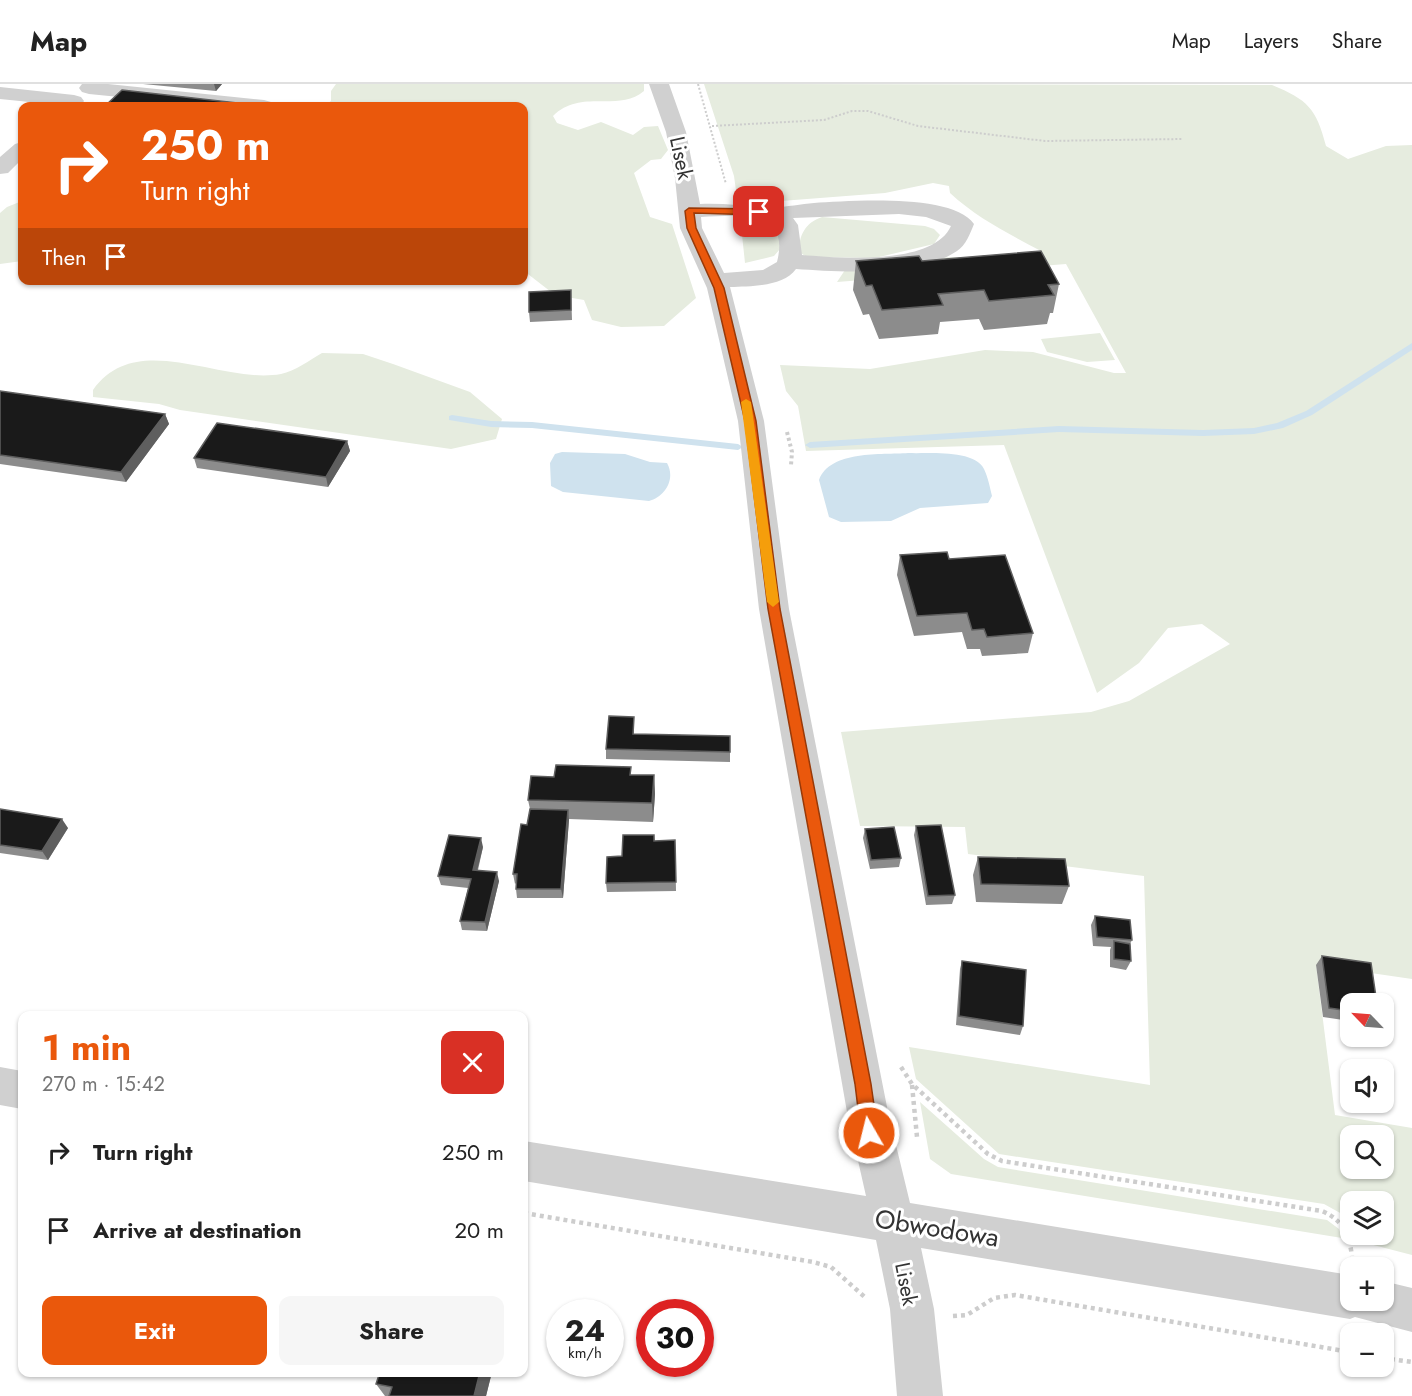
<!DOCTYPE html>
<html lang="en">
<head>
<meta charset="utf-8">
<style>
  body { margin:0; font-family:Jost,sans-serif; background:#f6f6f6; color:#222; height:100vh; display:flex; flex-direction:column; font-size:22px; white-space:nowrap }
  * { box-sizing:border-box; margin:0 }
  p { font-size:20px; color:#767676 }
  .icon { flex:none; width:33px; height:33px; fill:none; stroke:currentColor; stroke-width:2; stroke-linecap:round; stroke-linejoin:round }
  .map { position:relative; flex:1; overflow:hidden }
  .panel { position:absolute; left:18px; top:927px; width:510px; height:366px; display:flex; flex-direction:column; background:#fff; border-radius:12px; box-shadow:0 2px 4px #0004 }
  .panel>* { flex:none }
  .guide { position:absolute; left:18px; top:18px; width:510px; height:183px; border-radius:12px; box-shadow:0 2px 4px #0004; background:#ea580c; color:#fff; overflow:hidden }
  .needle { width:39px; rotate:295deg }
  .fabs { position:absolute; left:1340px; top:909px; display:grid; gap:12px }
  .fabs a { display:grid; place-items:center; width:54px; height:54px; border-radius:12px; background:#fff; box-shadow:0 2px 4px #0004; font-size:30px }
  .speed { position:absolute; left:546px; top:1215px; display:flex; gap:12px; font-size:30px; font-weight:700; text-align:center }
  .speed>* { display:grid; place-content:center; width:78px; height:78px; border-radius:50%; background:#fff; box-shadow:0 2px 4px #0004; line-height:1 }
  .speed small { font-size:15px; font-weight:400 }
  .speed .limit { border:9px solid #d22; background:#fff; color:#111 }
  .pin { position:absolute; display:grid; place-items:center; width:51px; height:51px; color:#fff; margin:-26px; border-radius:12px; box-shadow:0 3px 9px #0006 }
  .me { position:absolute; width:66px; margin:-33px; rotate:352deg; stroke-linejoin:round; filter:drop-shadow(0 0 4px #0008) }
  .turn { display:flex; align-items:center; gap:21px; height:126px; padding:0 24px; font-size:27px }
  .turn .icon { width:78px; height:78px; stroke-width:2.5 }
  .turn b { display:block; font-size:42px; line-height:51px }
  .then { display:flex; align-items:center; height:57px; padding:0 24px; background:#0003; gap:12px; font-size:22px }
  .round { display:grid; place-items:center; flex:none; width:63px; height:63px; border-radius:12px; background:#f6f6f6 }
  .summary { display:flex; align-items:center; justify-content:space-between; height:102px; padding:0 24px }
  h1 { font-size:36px; font-weight:700; line-height:45px; color:#ea580c }
  .button { display:flex; gap:12px; margin-top:auto; padding:12px 24px }
  .button a { flex:1; height:69px; border-radius:12px; background:#ea580c; color:#fff; font-size:24px; font-weight:700; line-height:69px; text-align:center }
  .button a+a { background:#f6f6f6; color:#222 }
  ul { padding:0; list-style:none }
  li { display:flex; align-items:center; gap:18px; height:78px; padding:0 24px }
  li div { flex:1 }
  li b { display:block; font-size:22px }
  li em { font-style:normal }
  header { display:flex; align-items:center; gap:36px; box-sizing:border-box; height:84px; padding:0 30px; background:#fff; border-bottom:2px solid #e0e0e0 }
  header strong { font-size:28px }
  nav { display:flex; gap:33px; margin-inline-start:auto; font-size:21px }
  .map>svg:first-child { display:block }
  .green { fill:#e6ecdf; fill-rule:evenodd }
  .water { fill:#cfe2ee }
  .lines { fill:none; stroke-linecap:round; stroke-linejoin:round }
  .stream { fill:#cfe2ee; fill-rule:evenodd }
  .path-far2 { stroke:#cdcdcd; stroke-width:2; stroke-dasharray:2 2; stroke-linecap:butt }
  .path-far1 { stroke:#cdcdcd; stroke-width:4; stroke-dasharray:3 3; stroke-linecap:butt }
  .path { stroke:#cdcdcd; stroke-width:4.5; stroke-dasharray:4 4; stroke-linecap:butt }
  .minor { fill:#d0d0d0; fill-rule:evenodd }
  .wall { fill:#8c8c8c }
  .shaded-wall { fill:#5f5f5f }
  .building { fill:#1a1a1a; stroke:#5f5f5f; stroke-width:1.5 }
  .route { fill:#ea580c; stroke:#983908; stroke-width:1.5 }
  .slow { fill:#f59e0b }
  .labels { text-anchor:middle; dominant-baseline:central; stroke-width:6; stroke-linejoin:round; paint-order:stroke }
  .street-label { font-size:21px; fill:#333; stroke:#fff }
  .near-street-label { font-size:26px; fill:#333; stroke:#fff }
</style>
</head>
<body>
<header>
<strong>Map</strong>
<nav><a>Map</a><a>Layers</a><a>Share</a></nav>
</header>
<div class="map">
<svg width="1412" height="1312" viewBox="0 0 1412 1312">
  <rect width="100%" height="100%" fill="#fff"/>
  <path class="green" d="M336,0H644V7C618,29 581,4 553,32L557,39L578,46L601,38L633,51L644,43L658,42L668,66L661,75L651,76L634,89L650,133L672,140L696,214L664,242L621,243L592,236L584,216L555,211L524,187V22H324L331,17V7Z
    M704,0L1272,1C1308,16 1316,24 1326,62L1348,75L1386,62L1412,61V895L1316,881L1335,1031L1412,1044V1171L1358,1157L1356,1151L1383,1150V1118H1350V1138L1342,1130L1324,1120L999,1070L916,995L909,963L1150,1001L1144,792L968,770L965,743L860,742L841,648L1091,628L1129,617L1230,560L1202,540L1168,544L1139,579L1097,609L1004,361L806,367L798,322L786,307L780,281L870,285L985,266L1033,268L1114,289H1126L1066,180L837,198L845,186C874,183 960,165 980,178L1041,167C1009,150 977,134 950,109L949,102L933,99L885,109L781,117L737,114L734,92ZM1350,1052H1383V1084H1350Z
    M22,117V177L0,180V129L7,123Z
    M822,133L925,142L934,145L940,151L934,160L875,174L807,173L799,168C799,151 805,139 822,133Z
    M741,141L764,143L780,152V165L774,172L745,179Z
    M1100,249L1115,276L1087,278L1047,268L1041,255Z
    M322,269L363,270L393,280L470,308L502,335L496,355L451,365L180,326L159,320L93,313V306C137,244 221,301 281,290C295,287 310,276 322,269Z
    M920,1018L984,1075L998,1083L1327,1136L1339,1145L1342,1154L951,1090L930,1075Z"/>
  <path class="water" d="M562,368L625,370L650,378L667,379C676,395 665,413 649,417L563,408L551,402L550,379L555,370Z
    M908,369C927,370 974,365 984,385C988,393 990,404 992,412L988,419L920,424L891,437L841,438L829,433L819,396C830,366 882,371 908,369Z"/>
  <g class="lines">
    <path class="stream" d="M1412,259V266L1312,331L1283,344L1254,350L1203,352L1059,348L810,364L805,361L810,358L1059,342L1203,346L1254,344L1277,339L1306,327Z
      M452,331L491,337L532,338L738,360L743,363L738,366L532,344L491,343L449,336V332Z"/>
    <path class="path-far2" d="M698,0L726,100
      M712,42L824,36L852,27H868L918,42L1045,57L1182,55"/>
    <path class="path-far1" d="M787,348L792,368L791,381"/>
    <path class="path" d="M901,983L912,1000L988,1070L1002,1077L1322,1127C1343,1136 1349,1150 1352,1172
      M912,1001L917,1053
      M524,1129L813,1178L831,1183L867,1215
      M953,1232L967,1231L994,1214L1015,1211L1350,1268
      M1383,1274L1412,1278"/>
    <path class="minor" d="M82,0H108L264,16L271,18L274,22H210L89,10L82,8L79,4Z
      M649,0H669L686,48L700,120C723,119 745,122 768,123C783,124 800,120 814,119C849,117 953,109 974,140C970,150 966,161 957,167C919,193 840,188 796,185C783,203 751,202 730,203L764,337L789,525L888,1028L910,1119L1350,1191V1216H1383V1197L1412,1204V1248L1355,1233L1350,1235L921,1164L934,1225L943,1312H897L890,1225L876,1156L524,1097V1057L866,1112L847,1028L759,525L738,337L707,204L680,144L675,94L666,48ZM899,130L926,133L951,142C933,182 839,174 802,171L798,141L793,134ZM701,133C737,132 791,123 777,178L763,186L724,189L702,144Z
      M0,3L74,11L81,13L84,17L81,21L69,22L0,15Z
      M22,58V75L8,89L0,90V73L15,60Z
      M0,983L22,987V1025L0,1021Z"/>
  </g>
  <path class="wall" d="M143,0H222L216,7Z
    M856,177L1059,200L1053,229H1050L1047,240L984,246L979,235L940,238L938,250L879,255L869,230L863,231L853,206Z
    M571,206L572,236L530,238L529,228Z
    M0,307L165,330L169,340L126,398L0,380Z
    M347,357L350,367L328,403L197,384L194,374Z
    M900,471L949,475L1033,549L1028,569L982,572L980,565H967L962,548L914,552L897,491Z
    M634,633V650L730,652V678L606,675V665Z
    M654,691L655,710L653,738L569,735L563,814H517L516,805V799L515,800L513,790L527,741L530,725L528,716L554,693Z
    M0,725L68,744L48,776L0,769Z
    M916,742L955,811L952,820L926,821L914,751Z
    M865,745L901,774L899,783L870,785L863,754Z
    M654,751L655,757L675,756L676,807L607,808L606,799Z
    M483,763L478,786L499,797L487,847L462,846L460,837L468,804L441,801L438,792Z
    M978,773L1069,802L1062,820L976,818L973,791Z
    M1095,832L1132,856L1130,860L1131,877L1126,886L1110,883V866L1111,863L1093,862L1091,841Z
    M1322,872L1350,920V937L1323,933L1316,881Z
    M962,877L1023,942L1020,951L956,941L960,885Z
    M380,1288H492L486,1312H385L376,1300Z"/>
  <path class="shaded-wall" d="M214,0H222L216,7Z
    M165,330L169,340L126,398L121,388Z
    M347,357L350,367L328,403L326,393Z
    M654,691L655,710L653,738L652,719Z
    M568,726L569,736L563,814L561,805Z
    M62,735L68,744L48,776L42,767Z
    M481,754L483,763L475,795L473,786Z
    M497,788L499,797L487,847L485,838Z
    M480,1288H492L486,1312H474Z"/>
  <path class="building" d="M122,6L247,20L245,22H105Z
    M1041,167L1059,200L1048,201L1054,211L989,217L984,206L938,210L943,221L882,226L872,201L866,202L856,177L919,172L922,177Z
    M571,206V226L529,228V208Z
    M0,307L165,330L121,388L0,371Z
    M217,339L347,357L326,393L194,374Z
    M947,468L949,475L1005,471L1033,549L987,553L984,545L972,546L967,529L917,532L900,471Z
    M609,632L634,633L633,650L730,652V668L606,665Z
    M556,681L631,683L630,691H654L652,719L528,716L531,692L554,693Z
    M0,725L62,735L42,767L0,761Z
    M530,725L568,726L561,805H516L517,790H513L521,740L527,741Z
    M941,741L955,811L928,812L916,742Z
    M894,743L901,774L871,776L865,745Z
    M449,751L481,754L473,786L497,788L485,838L460,837L471,795L438,792Z
    M623,751H654V757L675,756L676,798L606,799L607,773L622,772Z
    M978,773L1065,775L1069,802L981,800Z
    M1095,832L1130,836L1132,856L1097,853Z
    M1114,857L1130,860L1131,877L1114,875Z
    M1322,872L1371,879L1377,920H1350V927L1329,924Z
    M962,877L1026,886L1023,942L959,932Z
    M380,1288H480L474,1312H389L392,1303L376,1300Z"/>
  <path class="route" d="M689,124L759,125L763,128L759,131L694,129L696,144L724,204L756,337L780,525L871,1000L878,1049L875,1054L869,1057L863,1054L861,1049L855,1000L768,525L745,337L714,204L687,144L685,127Z"/>
  <path class="slow" d="M746,315L751,318L779,518L773,523L767,518L741,318Z"/>
  <g class="labels">
    <g class="street-label">
      <text transform="translate(681 74) rotate(78)">Lisek</text>
      <text transform="translate(906 1200) rotate(79)">Lisek</text>
    </g>
    <g class="near-street-label">
      <text transform="translate(937 1144) rotate(9)">Obwodowa</text>
    </g>
  </g>
</svg>
<div class="fabs">
<a><svg class="needle" viewBox="-14 -14 28 28"><path d="M0-13l5 13h-10z" fill="#e53935"/><path d="M0 13l5-13h-10z" fill="#767676"/></svg></a>
<a><svg class="icon" aria-label="sound" viewBox="0 0 24 24"><path d="M4 9h4l5-4v14l-5-4H4zM17 9q2 3 0 6"/></svg></a>
<a><svg class="icon" aria-label="search" viewBox="0 0 24 24"><circle cx="10" cy="10" r="6"/><path d="M15 15l6 6"/></svg></a>
<a><svg class="icon" aria-label="layers" viewBox="0 0 24 24"><path d="M12 4l9 5-9 5-9-5zM3 14l9 5 9-5"/></svg></a>
<a>+</a>
<a>−</a>
</div>
<div class="speed"><div>24<small>km/h</small></div><div class="limit">30</div></div>
<div class="pin" style="left:759px;top:128px;background:#d93025"><svg class="icon" aria-label="arrive" viewBox="0 0 24 24"><path d="M6 21V4h12l-3 4 3 4H6"/></svg></div>
<svg class="me" style="left:869px;top:1049px" viewBox="-20 -20 40 40"><circle r="17" fill="#ea580c" stroke="#fff" stroke-width="3"/><path d="M0-11L8 9 0 5-8 9z" fill="#fff"/></svg>
<div class="guide">
<div class="turn"><svg class="icon" aria-label="right" viewBox="0 0 24 24"><path d="M7 20v-9h11M14 6l5 5-5 5"/></svg><div><b>250 m</b>Turn right</div></div>
<div class="then">Then<svg class="icon" aria-label="arrive" viewBox="0 0 24 24"><path d="M6 21V4h12l-3 4 3 4H6"/></svg></div>
</div>
<section class="panel">
<div class="summary"><div><h1>1 min</h1><p>270 m · 15:42</p></div><a class="round" style="background:#d93025;color:#fff"><svg class="icon" aria-label="close" viewBox="0 0 24 24"><path d="M6 6l12 12M18 6L6 18"/></svg></a></div>
<ul>
<li><svg class="icon" aria-label="right" viewBox="0 0 24 24"><path d="M7 20v-9h11M14 6l5 5-5 5"/></svg><div><b>Turn right</b></div><em>250 m</em></li>
<li><svg class="icon" aria-label="arrive" viewBox="0 0 24 24"><path d="M6 21V4h12l-3 4 3 4H6"/></svg><div><b>Arrive at destination</b></div><em>20 m</em></li>
</ul>
<div class="button"><a>Exit</a><a>Share</a></div>
</section>
</div>
</body>
</html>
